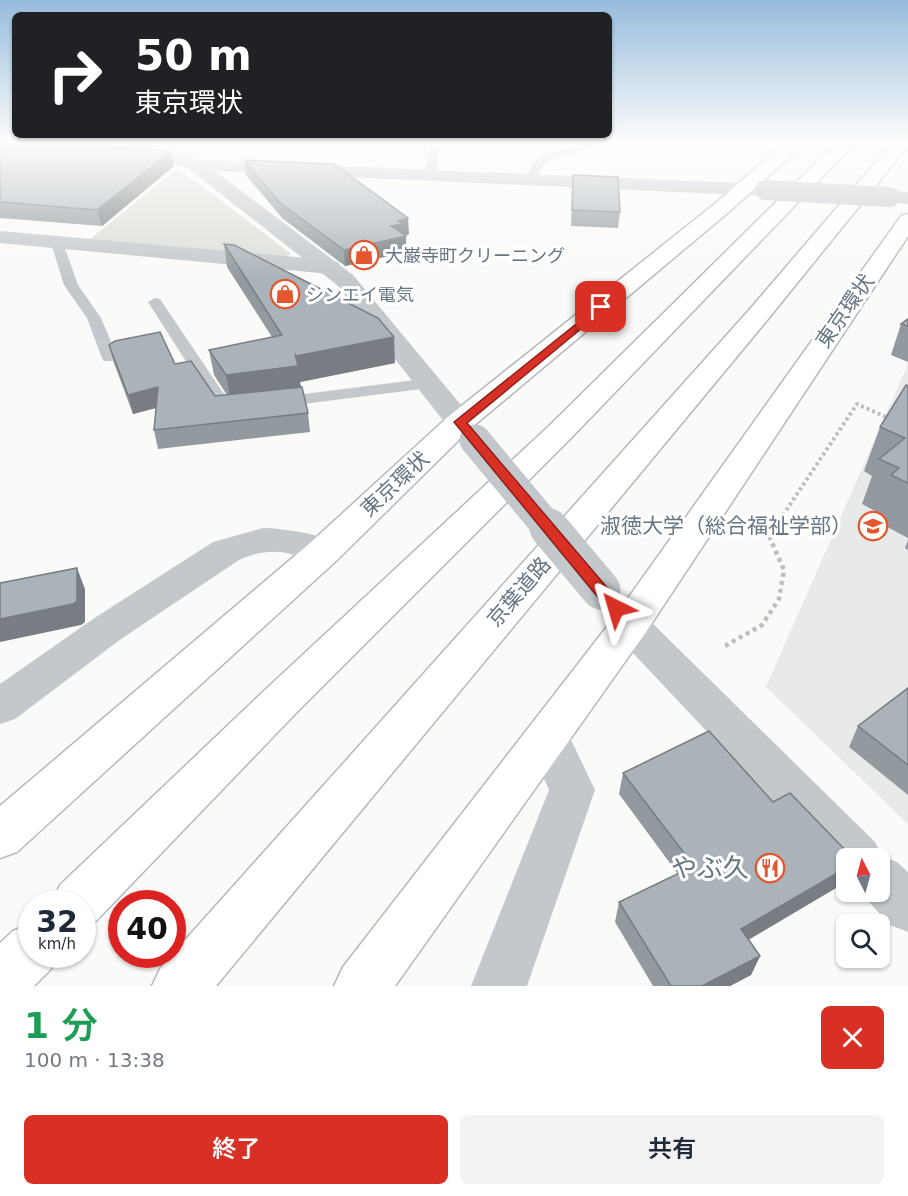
<!DOCTYPE html>
<html lang="ja">
<head>
<meta charset="utf-8">
<style>
  body { margin:0; font-family:"DejaVu Sans","Noto Sans JP",sans-serif; background:#f2f2f3; color:#1f2937; height:100vh; display:flex; flex-direction:column; font-size:22px; white-space:nowrap }
  * { box-sizing:border-box; margin:0 }
  p { font-size:20px; color:#747a83 }
  .icon { flex:none; width:33px; height:33px; fill:none; stroke:currentColor; stroke-width:2; stroke-linecap:round; stroke-linejoin:round }
  .map { position:relative; height:986px; overflow:hidden }
  .details { display:flex; flex-direction:column; background:#fff; flex:1 }
  .details>* { flex:none }
  .banner { position:absolute; left:12px; top:12px; width:600px; height:126px; border-radius:9px; box-shadow:0 2px 4px #0004; background:#202124; color:#fff; overflow:hidden }
  .needle { width:39px; rotate:354deg }
  .controls { position:absolute; left:836px; top:848px; display:grid; gap:12px }
  .controls a { display:grid; place-items:center; width:54px; height:54px; border-radius:9px; background:#fff; box-shadow:0 2px 4px #0004; font-size:30px }
  .speed { position:absolute; left:18px; top:890px; display:flex; gap:12px; font-size:30px; font-weight:700; text-align:center }
  .speed>* { display:grid; place-content:center; width:78px; height:78px; border-radius:50%; background:#fff; box-shadow:0 2px 4px #0004; line-height:1 }
  .speed small { font-size:15px; font-weight:400 }
  .speed .limit { border:9px solid #d22; background:#fff; color:#111 }
  .pin { position:absolute; display:grid; place-items:center; width:51px; height:51px; color:#fff; margin:-26px; border-radius:12px; box-shadow:0 3px 9px #0006 }
  .me { position:absolute; width:66px; margin:-33px; rotate:320deg; stroke-linejoin:round; filter:drop-shadow(0 0 4px #0008) }
  .turn { display:flex; align-items:center; gap:21px; height:126px; padding:0 24px; font-size:27px }
  .turn .icon { width:78px; height:78px; stroke-width:2.5 }
  .turn b { display:block; font-size:42px; line-height:51px }
  .round { display:grid; place-items:center; flex:none; width:63px; height:63px; border-radius:9px; background:#f2f2f3 }
  .summary { display:flex; align-items:center; justify-content:space-between; height:102px; padding:0 24px }
  h1 { font-size:36px; font-weight:600; line-height:45px; color:#1e9e55 }
  .action { display:flex; gap:12px; margin-top:auto; padding:12px 24px }
  .action a { flex:1; height:69px; border-radius:9px; background:#d93025; color:#fff; font-size:24px; font-weight:600; line-height:69px; text-align:center }
  .action a+a { background:#f2f2f3; color:#1f2937 }
  .map>svg:first-child { display:block }
  .built { fill:#e8e9e9 }
  .green { fill:#dadfd7 }
  .lines { fill:none; stroke-linecap:round; stroke-linejoin:round }
  .trunk-casing { stroke:#b4b9bd; stroke-width:3 }
  .motorway-casing { stroke:#b4b9bd; stroke-width:3 }
  .path-far1 { stroke:#bbbfc2; stroke-width:4; stroke-dasharray:3 3; stroke-linecap:butt }
  .path { stroke:#bbbfc2; stroke-width:4.5; stroke-dasharray:4 4; stroke-linecap:butt }
  .service { fill:#c3c8cc; fill-rule:evenodd }
  .minor { fill:#c3c8cc; fill-rule:evenodd }
  .tertiary { fill:#c3c8cc; fill-rule:evenodd }
  .trunk { fill:#fff; fill-rule:evenodd }
  .motorway { fill:#fff; fill-rule:evenodd }
  .minor-bridge { stroke:#c3c8cc; stroke-width:20 }
  .tertiary-bridge-far1 { stroke:#c3c8cc; stroke-width:31 }
  .tertiary-bridge { stroke:#c3c8cc; stroke-width:39 }
  .wall { fill:#929a9f }
  .shaded-wall { fill:#777d82 }
  .building { fill:#aab3b9; stroke:#777d82; stroke-width:1.5 }
  .route { fill:#d93025; stroke:#8d1f18; stroke-width:1.5 }
  .labels { text-anchor:middle; dominant-baseline:central; stroke-width:6; stroke-linejoin:round; paint-order:stroke }
  .far-poi-label { font-size:18px; fill:#657683; stroke:#fff; text-anchor:start }
  .street-label { font-size:21px; fill:#657683; stroke:#fff }
  .poi-label { font-size:21px; fill:#657683; stroke:#fff; text-anchor:end }
  .near-poi-label { font-size:26px; fill:#657683; stroke:#fff; text-anchor:end }
</style>
</head>
<body>
<div class="map">
<svg width="908" height="986" viewBox="0 0 908 986">
  <rect width="100%" height="100%" fill="#fafaf8"/>
  <path class="built" d="M908,364V824L766,687Z"/>
  <path class="green" d="M176,170L198,183L291,254L285,258L89,240Z"/>
  <g class="lines">
    <g class="trunk-casing">
      <path id="trunk" d="M787,141H807L731,210L471,428L336,561L17,852L0,858V806L310,543L449,416L717,202Z
        M908,214V236L644,635L395,986H334L343,967L616,615L901,216Z"/>
    </g>
    <g class="motorway-casing">
      <path id="motorway" d="M838,141H857L571,438L296,713L96,921L82,926V903H52L60,885L266,689L549,426Z
        M894,141H908V146L768,319L216,986H152L161,967L750,309Z
        M32,923V954H57L51,969L34,986H0V943L13,931Z"/>
    </g>
    <path class="path-far1" d="M773,530L857,404L888,418"/>
    <path class="path" d="M725,646L762,625L779,599L784,570L769,536L774,528"/>
    <path class="service" d="M427,141H437L440,149L435,175L429,178L423,175L430,149Z
      M587,141H600C585,154 557,152 545,164C540,168 539,176 536,181L532,182L526,179L533,164L540,157Z
      M57,239L63,243L78,285L101,318L118,358L116,361H104L102,358L87,318L64,285L51,243Z
      M155,298L160,299L230,403H242L245,407L242,411L225,414L219,413L148,302Z
      M431,378L439,383L437,387L280,407L274,406L271,402L274,398L280,397Z"/>
    <path class="minor" d="M62,141C107,141 154,145 197,160L765,184L772,186L775,190L772,194L765,196L215,171L353,275L475,422L471,428L460,431L449,428L337,285L189,169L171,163L71,146L65,145Z
      M890,191L908,192V204L883,201L880,197L883,193Z
      M263,528C278,528 324,534 336,544C338,546 339,549 341,552L336,561C319,565 310,559 294,555C275,549 257,552 239,560L121,639L15,719L0,724V684L93,619L213,542Z
      M630,611L644,615L875,842L882,856L897,862L908,872V932L890,925L859,891H879V858H846V877L841,874L616,635L611,625L616,615Z
      M547,718L563,723L595,790L527,986H471L549,790L525,736L531,723Z"/>
    <path class="tertiary" d="M0,231L330,260L338,262L341,267L338,272L330,274L0,243Z"/>
    <use href="#trunk" class="trunk"/>
    <use href="#motorway" class="motorway"/>
    <path class="minor-bridge" d="M765,190L890,197"/>
    <path class="tertiary-bridge-far1" d="M475,440L550,530"/>
    <path class="tertiary-bridge" d="M549,528L601,590"/>
  </g>
  <path class="wall" d="M0,141H87L88,146L171,151L174,166L102,226L0,218Z
    M244,160L409,234L405,235L406,252L345,266L282,218L246,175Z
    M573,175L620,212L618,228L571,226Z
    M224,244L395,363L300,382L308,413L310,432L158,449L154,430L156,408L133,414L114,363L109,345L175,364L215,396L227,395L214,375L209,350L272,337L227,267Z
    M908,319V362L891,355L901,324Z
    M908,386V538L874,520L877,512L862,504L872,476L864,471L880,427Z
    M908,540V550L905,548Z
    M908,688V795L849,747L858,726Z
    M623,773L773,802L846,858V882L748,940L760,956L751,975L730,986H653L615,922L619,902L678,874L619,794Z"/>
  <path class="shaded-wall" d="M79,141H87L90,151L73,145Z
    M171,151L174,166L102,226L97,210Z
    M408,218L409,234L403,236H406V252L345,266L344,250L391,226L398,221Z
    M394,337L395,363L300,382L301,392L231,401L226,375L298,366L296,356Z
    M158,387L163,406L133,414L128,395Z
    M77,568L85,589V622L81,625L0,642V619Z
    M846,868V882L733,949L741,929Z
    M760,956L751,975L730,986H702Z"/>
  <path class="building" d="M0,141H79L73,145L171,151L97,210L0,202Z
    M244,160L334,164L408,218L398,221L403,224L391,226L406,236L344,250L280,203Z
    M573,175L618,177L620,212L572,210Z
    M224,244L234,245L378,318L394,337L296,356L295,354L298,366L226,375L209,350L282,335Z
    M908,319V326L901,324Z
    M160,332L175,364L191,361L215,396L302,387L308,413L154,430L158,387L128,395L109,345L115,341Z
    M906,385L908,386V483L891,475L899,468L879,459L905,438L880,427Z
    M77,568V601L73,604L0,619V583Z
    M908,688V765L858,726Z
    M709,731L773,802L790,793L850,855L854,858H846V868L741,929L760,956L702,986H671L619,902L694,866L623,773Z"/>
  <linearGradient id="sky" x2="0" y2="1"><stop stop-color="#96bcdc"/><stop offset="0.51" stop-color="#fdfdfc"/><stop offset="1" stop-color="#fdfdfc" stop-opacity="0"/></linearGradient>
  <rect width="908" height="279" fill="url(#sky)"/>
  <path class="route" d="M601,304L605,305V309L467,423L621,604L623,608L621,612H610L454,422Z"/>
  <defs>
    <g id="shop-ring" transform="scale(1.5)"><circle r="9.5" fill="#fff" stroke="#e4572e" stroke-width="1.5"/><path d="M-5-2.5h2.3a2.7 3.5 0 0 1 5.4 0H5L5.5 6h-11ZM-1.5-2.5h3a1.5 2.3 0 0 0-3 0Z" fill="#e4572e"/></g>
    <g id="university-ring" transform="scale(1.5)"><circle r="9.5" fill="#fff" stroke="#e4572e" stroke-width="1.5"/><path d="M0-5L7-2L0 1L-7-2ZM-4 1L0 2.5L4 1V4Q0 6-4 4Z" fill="#e4572e"/></g>
    <g id="restaurant-ring" transform="scale(1.5)"><circle r="9.5" fill="#fff" stroke="#e4572e" stroke-width="1.5"/><path d="M-5-6h1v4h1v-4h1v4h1v-4h1v5L-1.5 .5V6h-2V.5L-5-1ZM5-6V6H3V1.5H1.5Q1.5-4 5-6Z" fill="#e4572e"/></g>
  </defs>
  <g fill-rule="evenodd">
    <use href="#shop-ring" x="364" y="255"/>
    <use href="#shop-ring" x="285" y="294"/>
    <use href="#university-ring" x="873" y="526"/>
    <use href="#restaurant-ring" x="770" y="868"/>
  </g>
  <g class="labels">
    <g class="far-poi-label">
      <text x="385" y="255">大巌寺町クリーニング</text>
      <text x="306" y="294">シンエイ電気</text>
    </g>
    <g class="street-label">
      <text transform="translate(845 311) rotate(-55)">東京環状</text>
      <text transform="translate(395 484) rotate(-43)">東京環状</text>
      <text transform="translate(519 592) rotate(-49)">京葉道路</text>
    </g>
    <g class="poi-label">
      <text x="852" y="526">淑徳大学（総合福祉学部）</text>
    </g>
    <g class="near-poi-label">
      <text x="749" y="868">やぶ久</text>
    </g>
  </g>
</svg>
<div class="controls">
<a><svg class="needle" viewBox="-14 -14 28 28"><path d="M0-13l5 13h-10z" fill="#e53935"/><path d="M0 13l5-13h-10z" fill="#747a83"/></svg></a>
<a><svg class="icon" aria-label="search" viewBox="0 0 24 24"><circle cx="10" cy="10" r="6"/><path d="M15 15l6 6"/></svg></a>
</div>
<div class="speed"><div>32<small>km/h</small></div><div class="limit">40</div></div>
<div class="pin" style="left:601px;top:307px;background:#d93025"><svg class="icon" aria-label="arrive" viewBox="0 0 24 24"><path d="M6 21V4h12l-3 4 3 4H6"/></svg></div>
<svg class="me" style="left:616px;top:608px" viewBox="-20 -20 40 40"><path d="M0-17L14 15 0 8-14 15z" fill="#d93025" stroke="#fff" stroke-width="4"/></svg>
<div class="banner">
<div class="turn"><svg class="icon" aria-label="right" viewBox="0 0 24 24"><path d="M7 20v-9h11M14 6l5 5-5 5"/></svg><div><b>50 m</b>東京環状</div></div>
</div>
</div>
<section class="details">
<div class="summary"><div><h1>1 分</h1><p>100 m · 13:38</p></div><a class="round" style="background:#d93025;color:#fff"><svg class="icon" aria-label="close" viewBox="0 0 24 24"><path d="M6 6l12 12M18 6L6 18"/></svg></a></div>
<div class="action"><a>終了</a><a>共有</a></div>
</section>
</body>
</html>
